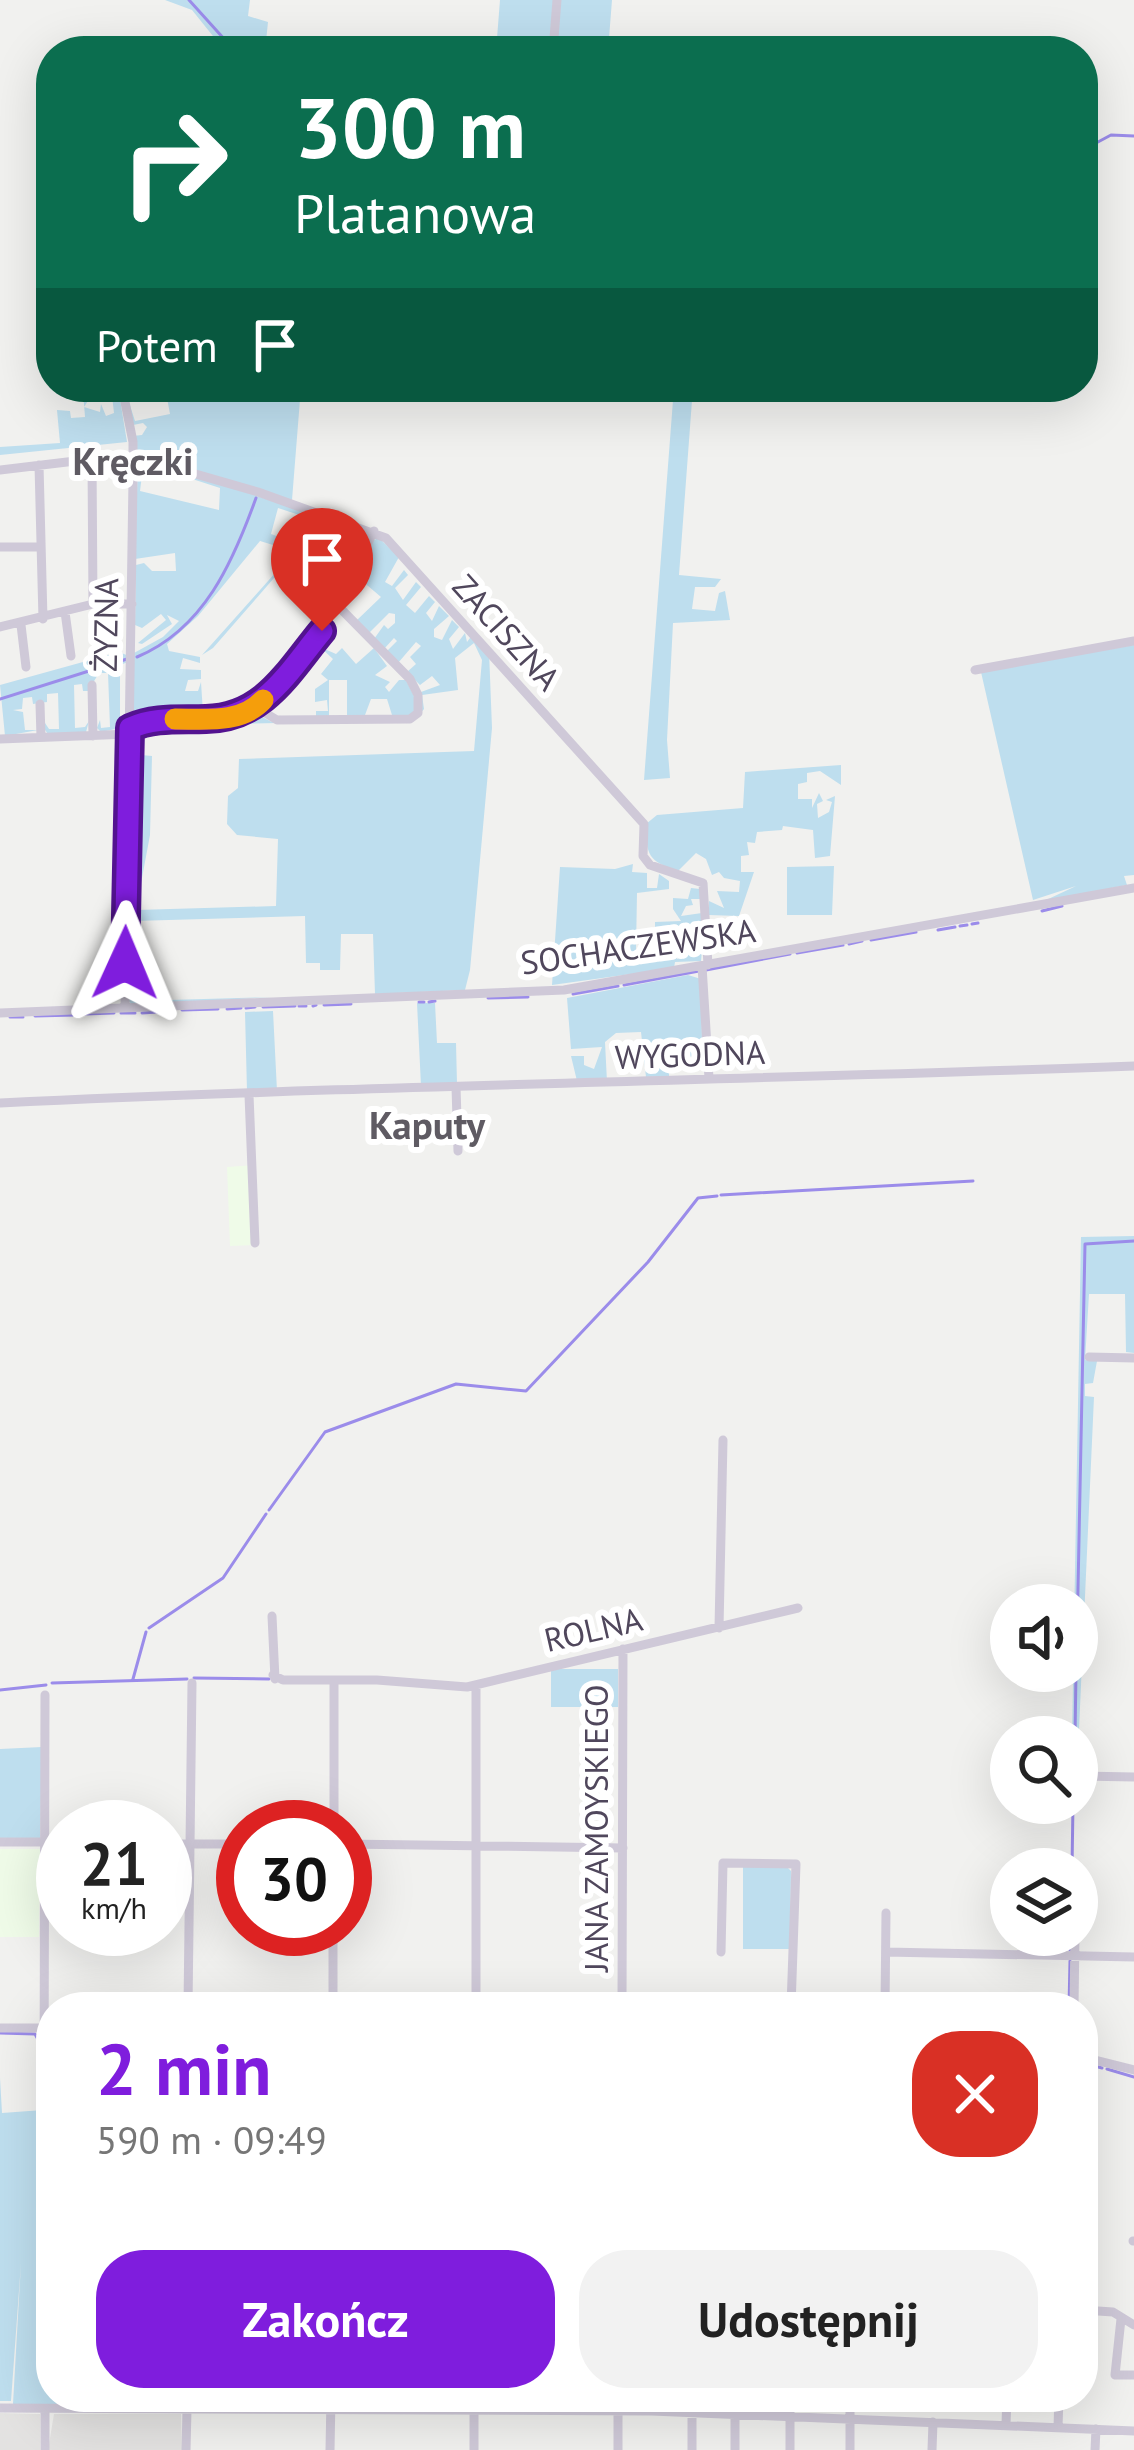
<!DOCTYPE html>
<html lang="pl">
<head>
<meta charset="utf-8">
<style>
  body { margin:0; font-family:"PT Sans",sans-serif; background:#f2f2f2; color:#222; height:100vh; display:flex; flex-direction:column; font-size:45px; white-space:nowrap }
  * { box-sizing:border-box; margin:0 }
  p { font-size:39px; color:#767676 }
  .icon { flex:none; width:66px; height:66px; fill:none; stroke:currentColor; stroke-width:2; stroke-linecap:round; stroke-linejoin:round }
  .map { position:relative; flex:1; overflow:hidden }
  .sheet { position:absolute; left:36px; top:1992px; width:1062px; height:420px; display:flex; flex-direction:column; background:#fff; border-radius:48px; box-shadow:0 12px 48px #0002 }
  .sheet>* { flex:none }
  .hud { position:absolute; left:36px; top:36px; width:1062px; height:366px; border-radius:48px; box-shadow:0 12px 48px #0002; background:#0b6e4f; color:#fff; overflow:hidden }
  .controls { position:absolute; left:990px; top:1584px; display:grid; gap:24px }
  .controls a { display:grid; place-items:center; width:108px; height:108px; border-radius:50%; background:#fff; box-shadow:0 12px 48px #0002; font-size:60px }
  .speed { position:absolute; left:36px; top:1800px; display:flex; gap:24px; font-size:60px; font-weight:700; text-align:center }
  .speed>* { display:grid; place-content:center; width:156px; height:156px; border-radius:50%; background:#fff; box-shadow:0 12px 48px #0002; line-height:1 }
  .speed small { font-size:30px; font-weight:400 }
  .speed .limit { border:18px solid #d22; background:#fff; color:#111 }
  .pin { position:absolute; display:grid; place-items:center; width:102px; height:102px; color:#fff; margin:-123px -51px; border-radius:50% 50% 50% 0; rotate:-45deg; box-shadow:0 0 12px #0007 }
  .pin .icon { rotate:45deg }
  .me { position:absolute; width:132px; margin:-66px; rotate:1deg; stroke-linejoin:round; filter:drop-shadow(0 0 9px #0008) }
  .turn { display:flex; align-items:center; gap:42px; height:252px; padding:0 60px; font-size:54px }
  .turn .icon { width:156px; height:156px; stroke-width:2.5 }
  .turn b { display:block; font-size:84px; line-height:102px }
  .then { display:flex; align-items:center; height:114px; padding:0 60px; background:#0003; gap:24px; font-size:45px }
  .round { display:grid; place-items:center; flex:none; width:126px; height:126px; border-radius:48px; background:#f2f2f2 }
  .headline { display:flex; align-items:center; justify-content:space-between; height:204px; padding:0 60px }
  h1 { font-size:72px; font-weight:600; line-height:90px; color:#7f1ddd }
  .primary-button { display:flex; gap:24px; margin-top:auto; padding:24px 60px }
  .primary-button a { flex:1; height:138px; border-radius:48px; background:#7f1ddd; color:#fff; font-size:48px; font-weight:600; line-height:138px; text-align:center }
  .primary-button a+a { background:#f2f2f2; color:#222 }
  .map>svg:first-child { display:block }
  .commercial { fill:#effbe8 }
  .education { fill:#e3e2e1 }
  .green { fill:#bedeee; fill-rule:evenodd }
  .lines { fill:none; stroke-linecap:round; stroke-linejoin:round }
  .stream { stroke:#9b8cea; stroke-width:3 }
  .minor { stroke:#cfc9d8; stroke-width:9 }
  .route-casing { stroke:#531390; stroke-width:30 }
  .route { stroke:#7f1ddd; stroke-width:21 }
  .slow { stroke:#f59e0b; stroke-width:21 }
  .labels { text-anchor:middle; dominant-baseline:central; stroke-width:12; stroke-linejoin:round; paint-order:stroke }
  .street-label { font-size:33px; fill:#50475c; stroke:#fff }
  .quarter-label { font-size:39px; font-weight:bold; fill:#5f5b63; stroke:#fff }
</style>
</head>
<body>
<div class="map">
<svg width="1134" height="2450" viewBox="0 0 1134 2450">
  <rect width="100%" height="100%" fill="#f1f1ef"/>
  <path class="commercial" d="M255,1165L258,1245L230,1246L227,1167Z
    M0,1849H40L39,1937H0Z"/>
  <path class="education" d="M0,2413L40,2414V2450H0Z
    M54,2414H181L182,2450H48Z"/>
  <path class="green" d="M165,0H250L248,16L268,22L265,51H225L192,10Z
    M500,0H555L552,51H496Z
    M559,0H612L608,51H555Z
    M56,387H97L84,407L100,412L101,404L106,416L114,413L111,387H118L127,442L0,455V447L60,443L57,410L70,411L71,418L85,417L83,392L66,388L56,394Z
    M124,387L135,421L170,414L165,387H301L292,500L134,454L133,436L142,435L147,427L143,423L133,425Z
    M674,387H693L679,575L721,579L715,587H695L692,609L715,611L719,593L725,591L730,620L673,623L667,740L670,778L644,780Z
    M138,460L143,467L140,491L219,510L220,488L180,475L183,471L370,534L336,601L331,600L287,579L274,578L213,648L202,655L276,572L332,599L366,537L278,508L271,534L282,538L273,545L260,541L198,616L167,644L169,651L200,657V663L183,658L180,669L201,670V679L188,680L185,691H198L201,682L203,713L133,724L134,653L163,637L179,621L167,615L172,624L142,644L138,643L166,620L161,614L142,628L135,625L136,565L144,563L152,571H176L175,553L135,559Z
    M379,538L399,557L385,582L392,586L404,570L408,575L395,588L403,600L416,582L421,587L406,605L415,613L429,596L435,602L426,613L432,621L439,606L449,616L434,629V637L442,640L452,620L459,627L449,639L453,649L465,633L467,642L473,634L489,651L492,728L470,970L465,990L375,994L373,934H341L340,970H320V963H306L305,916L134,921V1001L273,997L132,1005L128,1000L134,728L254,713L272,722L417,718L421,692L440,685L432,676L420,685L407,672L416,664L410,657L421,646L416,642L398,663L387,651L397,641L394,638L384,649L374,639L384,625L388,629L395,623V614L389,613L369,633L356,621L381,597L354,574L371,541ZM474,643L482,660L474,751L239,759L238,788L228,796L227,824L237,835L278,839L276,906L136,910L150,835L152,756L141,755V726L415,720L424,709L422,695L458,690L455,658Z
    M1134,645V875L1124,876L1127,885L1044,901L1076,886L1033,900L981,672Z
    M320,647L336,654L342,648L356,664L374,648L387,666L375,675L390,682L385,687L389,692L399,680H406L417,702L412,716L392,715L387,699H371L365,715L347,716V680H329V716H316V711H328L327,700L315,702V689L328,680L321,674L333,659Z
    M119,652L129,656L128,662L120,665V728L101,732L97,728L100,720L101,728L110,727L108,673H99L88,691H83L82,684L74,685L75,728L85,727L89,721L86,732L48,734L45,730V723L49,729H59L58,693L47,694V702L33,704L32,697L23,698L22,709L13,710L23,712L25,730H38L5,736L0,685Z
    M841,765V785L820,771L807,773V782L798,784V799H812V808L819,793L823,801L817,804L818,818L829,812L832,802L826,800L835,796L830,856L815,858L813,830L783,826L782,830L757,832L755,843L747,842L749,855L741,856V872H754L739,916L709,915V901L724,908L717,891L739,892L740,881L724,878L719,872L712,875L706,859L696,853L678,871C648,861 646,855 646,824L657,815L743,808L745,772Z
    M633,864L632,872L647,873V888H657L659,874L669,881V889L637,893L636,950L655,951V922L681,921L673,909V898L688,899L691,888L700,889L701,899H691L693,905L686,906L681,916L702,913L704,945L698,941L676,948L677,959L702,950L701,961L675,962L674,968L552,985L560,867L615,869Z
    M834,866L832,915H787V867Z
    M688,975L701,979L702,1041L689,1042L681,1049L701,1048L702,1056L669,1058V1076L646,1077L641,1032L616,1033L605,1042L607,1082L577,1081L571,1056H584V1065L594,1069L602,1047L571,1049L567,998Z
    M417,1003H435L437,1043H456L457,1084L421,1086Z
    M273,1011L277,1091H247L245,1012Z
    M1134,1236V1353L1126,1352L1125,1294H1089L1085,1360L1097,1361L1093,1383L1085,1384V1396L1094,1397L1077,1774V1737H1072L1081,1237Z
    M551,1669H618V1707H551Z
    M42,1747L40,1839L0,1838V1749Z
    M743,1866L787,1867L791,1871L790,1949H743Z
    M0,2078L2,2113L43,2110L51,2114V2397H254V2408L13,2404L21,2263L11,2401H0Z"/>
  <g class="lines">
    <path class="stream" d="M189,0L235,51
      M1083,150L1111,135L1134,136
      M137,657C204,629 233,562 256,498
      M0,699L127,659
      M1042,911L1062,906
      M972,924L978,923
      M960,926L967,925
      M938,930L955,927
      M871,940L916,932
      M849,944L862,941
      M797,953L843,945
      M706,970L790,954
      M624,985L699,971
      M573,994L618,986
      M488,998L528,997
      M419,1002H424
      M429,1002L435,1001
      M324,1005L351,1004
      M299,1006H306
      M313,1006L316,1005
      M263,1007L295,1006
      M246,1008L255,1007
      M227,1009L241,1008
      M182,1010L218,1009
      M121,1013H135
      M142,1013L173,1011
      M85,1014L114,1013
      M35,1016L76,1015
      M10,1017H23
      M721,1195L973,1181
      M269,1510L325,1432L456,1384L526,1391L648,1262L698,1198L717,1196
      M149,1628L223,1578L266,1514
      M1077,1638L1085,1244L1134,1241
      M194,1678L269,1679
      M133,1679L146,1632
      M52,1683L187,1679
      M0,1690L46,1685
      M1075,1737L1076,1671
      M1072,1869L1073,1803
      M1070,1950V1937
      M1069,2007L1070,1961
      M0,2033L35,2034L40,2043
      M1083,2063L1102,2068
      M1107,2069L1134,2077
      M689,2403L690,2397"/>
    <path class="minor" d="M553,51L557,0
      M122,387L133,442V480L125,1008
      M133,456L258,492L386,538L644,824L643,856L650,865L703,883L708,965
      M39,465L43,619
      M0,470L92,459L93,604
      M0,547H41
      M65,612L71,656
      M21,625L26,667
      M0,627L93,604H132
      M975,670L1134,641
      M92,685L93,736
      M40,704L41,737
      M257,708L277,720L410,719L418,713V695L410,679L337,605
      M130,728C163,714 197,725 231,717C296,701 346,586 374,531
      M0,739L130,734
      M702,966L709,1078
      M0,1013L564,990L1134,888
      M456,1087L458,1151
      M249,1095L255,1243
      M0,1103C379,1085 755,1080 1134,1066
      M1089,1357L1134,1358
      M272,1616L275,1679
      M719,1628L723,1440
      M273,1675L283,1680H377L467,1687L798,1608
      M45,1695L44,2093L51,2098
      M1081,1776L1134,1777
      M334,1827V1680
      M0,1842H63
      M165,1844H243
      M345,1844L623,1848
      M721,1952L723,1863L796,1864L791,2007
      M886,1952L1134,1957
      M188,2007L192,1683
      M333,2007V1929
      M476,2007V1686
      M622,2007L623,1649
      M885,2007L886,1913
      M1074,2007L1075,1935
      M0,2028H46
      M1083,2057L1134,2070
      M1133,2241H1134
      M1083,2310L1113,2312L1134,2325
      M1121,2319L1115,2375H1134
      M0,2408L652,2411L1134,2431
      M1006,2424L1007,2397
      M1058,2427L1059,2397
      M45,2450V2409
      M186,2450L187,2410
      M330,2450L331,2397
      M474,2450V2397
      M618,2450V2397
      M692,2450V2412
      M735,2450V2413
      M790,2450V2397
      M850,2450V2397
      M932,2450L933,2422
      M1095,2450L1096,2429"/>
  </g>
  <g class="lines">
    <g class="route-casing">
      <path id="route" d="M125,963L130,728C155,717 179,720 206,719C264,718 288,672 322,631"/>
    </g>
    <use href="#route" class="route"/>
    <path class="slow" d="M175,719C205,719 241,724 263,700"/>
  </g>
  <g class="labels">
    <g class="street-label">
      <text transform="translate(105 625) rotate(-89)">ŻYZNA</text>
      <text transform="translate(507 632) rotate(48)">ZACISZNA</text>
      <text transform="translate(638 946) rotate(-8)">SOCHACZEWSKA</text>
      <text transform="translate(690 1054) rotate(-2)">WYGODNA</text>
      <text transform="translate(593 1629) rotate(-13)">ROLNA</text>
      <text transform="translate(595 1828) rotate(-90)">JANA ZAMOYSKIEGO</text>
    </g>
    <g class="quarter-label">
      <text x="133" y="460">Kręczki</text>
      <text x="427" y="1124">Kaputy</text>
    </g>
  </g>
</svg>
<div class="controls">
<a><svg class="icon" aria-label="sound" viewBox="0 0 24 24"><path d="M4 9h4l5-4v14l-5-4H4zM17 9q2 3 0 6"/></svg></a>
<a><svg class="icon" aria-label="search" viewBox="0 0 24 24"><circle cx="10" cy="10" r="6"/><path d="M15 15l6 6"/></svg></a>
<a><svg class="icon" aria-label="layers" viewBox="0 0 24 24"><path d="M12 4l9 5-9 5-9-5zM3 14l9 5 9-5"/></svg></a>
</div>
<div class="speed"><div>21<small>km/h</small></div><div class="limit">30</div></div>
<div class="pin" style="left:322px;top:631px;background:#d93025"><svg class="icon" aria-label="arrive" viewBox="0 0 24 24"><path d="M6 21V4h12l-3 4 3 4H6"/></svg></div>
<svg class="me" style="left:125px;top:963px" viewBox="-20 -20 40 40"><path d="M0-17L14 15 0 8-14 15z" fill="#7f1ddd" stroke="#fff" stroke-width="4"/></svg>
<div class="hud">
<div class="turn"><svg class="icon" aria-label="right" viewBox="0 0 24 24"><path d="M7 20v-9h11M14 6l5 5-5 5"/></svg><div><b>300 m</b>Platanowa</div></div>
<div class="then">Potem<svg class="icon" aria-label="arrive" viewBox="0 0 24 24"><path d="M6 21V4h12l-3 4 3 4H6"/></svg></div>
</div>
<section class="sheet">
<div class="headline"><div><h1>2 min</h1><p>590 m · 09:49</p></div><a class="round" style="background:#d93025;color:#fff"><svg class="icon" aria-label="close" viewBox="0 0 24 24"><path d="M6 6l12 12M18 6L6 18"/></svg></a></div>
<div class="primary-button"><a>Zakończ</a><a>Udostępnij</a></div>
</section>
</div>
</body>
</html>
